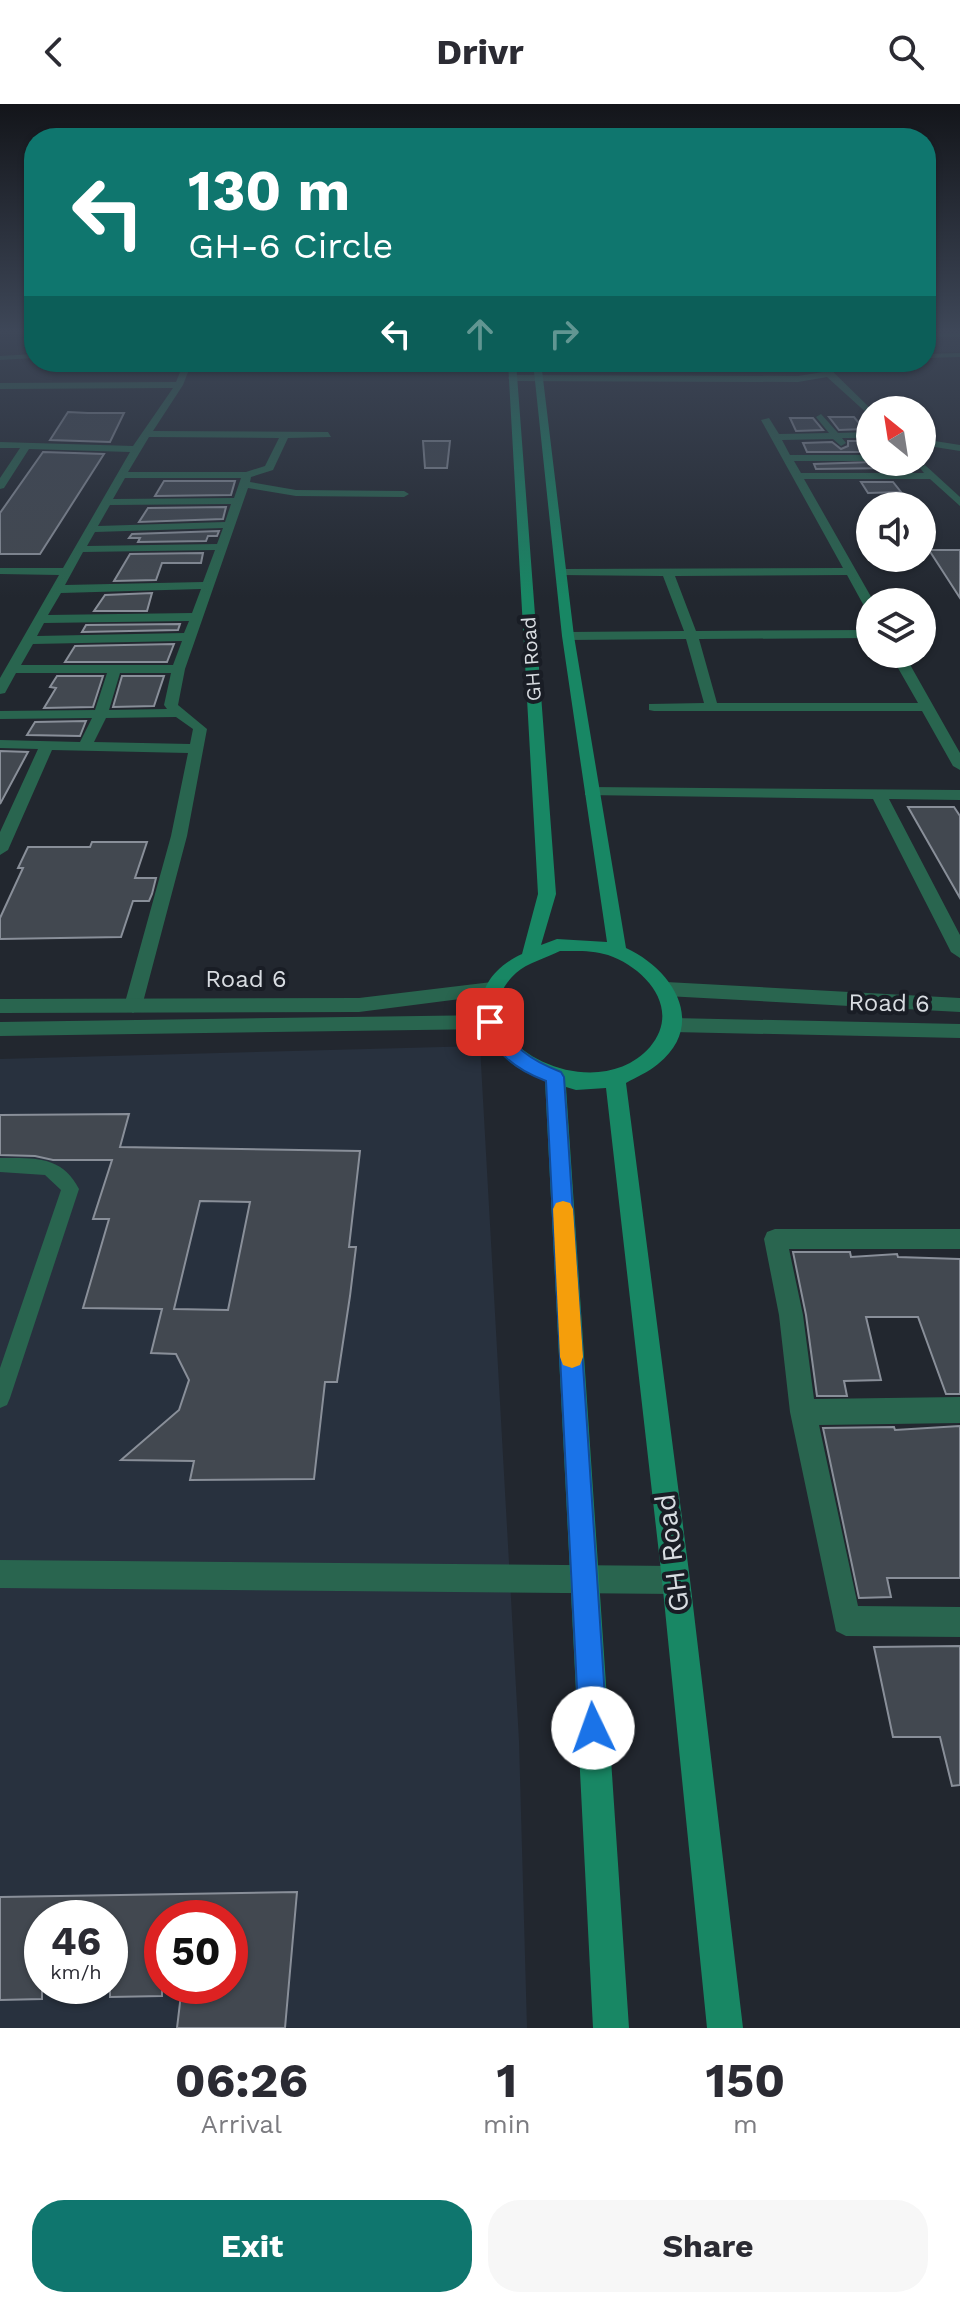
<!DOCTYPE html>
<html lang="en">
<head>
<meta charset="utf-8">
<style>
  body { margin:0; font-family:"Work Sans",sans-serif; background:#f7f7f7; color:#2b2b33; height:100vh; display:flex; flex-direction:column; font-size:30px; white-space:nowrap }
  * { box-sizing:border-box; margin:0 }
  p { font-size:26px; color:#7c7c81 }
  .icon { flex:none; width:44px; height:44px; fill:none; stroke:currentColor; stroke-width:2; stroke-linecap:round; stroke-linejoin:round }
  .map { position:relative; height:1924px; overflow:hidden }
  .sheet { display:flex; flex-direction:column; background:#fff; flex:1 }
  .sheet>* { flex:none }
  .banner { position:absolute; left:24px; top:24px; width:912px; height:244px; border-radius:32px; box-shadow:0 2px 6px #0004; background:#0f766e; color:#fff; overflow:hidden }
  .needle { width:52px; rotate:330deg }
  .buttons { position:absolute; left:856px; top:292px; display:grid; gap:16px }
  .buttons a { display:grid; place-items:center; width:80px; height:80px; border-radius:50%; background:#fff; box-shadow:0 2px 6px #0004; font-size:40px }
  .speed { position:absolute; left:24px; top:1796px; display:flex; gap:16px; font-size:40px; font-weight:700; text-align:center }
  .speed>* { display:grid; place-content:center; width:104px; height:104px; border-radius:50%; background:#fff; box-shadow:0 2px 6px #0004; line-height:1 }
  .speed small { font-size:20px; font-weight:400 }
  .speed .limit { border:12px solid #d22; background:#fff; color:#111 }
  .pin { position:absolute; display:grid; place-items:center; width:68px; height:68px; color:#fff; margin:-34px; border-radius:16px; box-shadow:0 4px 12px #0006 }
  .me { position:absolute; width:88px; margin:-44px; rotate:357deg; stroke-linejoin:round; filter:drop-shadow(0 0 6px #0008) }
  .turn { display:flex; align-items:center; gap:28px; height:168px; padding:0 32px; font-size:36px }
  .turn .icon { width:104px; height:104px; stroke-width:2.5 }
  .turn b { display:block; font-size:56px; line-height:68px }
  .lanes { display:flex; align-items:center; height:76px; padding:0 32px; background:#0003; justify-content:center; gap:40px; direction:ltr }
  .lanes .off { opacity:.35 }
  .eta { display:flex; justify-content:space-evenly; align-items:center; height:136px; text-align:center }
  .eta b { font-size:48px; font-weight:700; line-height:56px }
  .action { display:flex; gap:16px; margin-top:auto; padding:16px 32px }
  .action a { flex:1; height:92px; border-radius:32px; background:#0f766e; color:#fff; font-size:32px; font-weight:700; line-height:92px; text-align:center }
  .action a+a { background:#f7f7f7; color:#2b2b33 }
  header { display:flex; justify-content:space-between; align-items:center; height:104px; padding:0 32px; background:#fff; font-size:36px; font-weight:700 }
  .map>svg:first-child { display:block }
  .built { fill:#28313e; fill-rule:evenodd }
  .building { fill:#424850; stroke:#898f99; stroke-width:2; fill-rule:evenodd }
  .lines { fill:none; stroke-linecap:round; stroke-linejoin:round }
  .service { fill:#29654f; fill-rule:evenodd }
  .minor { fill:#29654f; fill-rule:evenodd }
  .tertiary { fill:#29654f; fill-rule:evenodd }
  .secondary { fill:#188764; fill-rule:evenodd }
  .route { fill:#1a73e8; stroke:#114b97; stroke-width:2 }
  .slow { fill:#f59e0b }
  .labels { text-anchor:middle; dominant-baseline:central; stroke-width:8; stroke-linejoin:round; paint-order:stroke }
  .far-street-label { font-size:20px; fill:#d8dce1; stroke:#191d25 }
  .street-label { font-size:24px; fill:#d8dce1; stroke:#191d25 }
  .near-street-label { font-size:28px; fill:#d8dce1; stroke:#191d25 }
</style>
</head>
<body>
<header><svg class="icon" aria-label="back" viewBox="0 0 24 24"><path d="M15 5l-7 7 7 7"/></svg>Drivr<svg class="icon" aria-label="search" viewBox="0 0 24 24"><circle cx="10" cy="10" r="6"/><path d="M15 15l6 6"/></svg></header>
<div class="map">
<svg width="960" height="1924" viewBox="0 0 960 1924">
  <rect width="100%" height="100%" fill="#22272f"/>
  <path class="built" d="M926,225H960V248H926Z
    M480,942L519,1637L527,1924H0V955ZM42,1814H110V1882H42ZM162,1814H230V1882H162Z"/>
  <path class="building" d="M68,308L88,309H124L110,338L50,336Z
    M829,313H854L864,325L839,326Z
    M790,314H813L823,326L796,327Z
    M423,337H450L447,364H425Z
    M848,337H870V348H807L803,339L832,338L841,345L848,342Z
    M43,348L104,350L40,450H0V409Z
    M873,358H889L893,364L816,365L814,360Z
    M164,377H235L231,391L155,392Z
    M861,378H893L901,388L868,389Z
    M226,403L223,415L139,418L148,404Z
    M219,427L217,432H208L206,437L138,438L140,434H129L132,430Z
    M929,446H960V494Z
    M203,449L201,459H162L156,476L114,477L130,450Z
    M152,489L147,507H94L105,491Z
    M180,520L178,526L82,528L86,521Z
    M174,540L167,558H65L75,542Z
    M57,572H103L93,603L44,604L56,584L50,583Z
    M122,572H164L154,602L113,603Z
    M86,617L80,632L27,631L35,618Z
    M0,647L28,648L0,700Z
    M908,703H954L960,712V794Z
    M92,738H147L135,774H156L152,790L149,797H133L121,833L0,835V814L23,764H18L28,743H90Z
    M129,1010L120,1043L360,1047L349,1143H356L350,1192L337,1278H325L314,1375L190,1376L194,1357L121,1356L179,1306L189,1276L176,1250L151,1249L162,1205L83,1204L109,1115H93L112,1056H53L35,1052L0,1051V1011ZM200,1097L250,1098L228,1206L174,1205Z
    M793,1148H850L851,1153L897,1150L898,1153L960,1155V1290H946L918,1213H866L881,1276L844,1277L847,1292H817L806,1211Z
    M960,1322V1474H887L891,1493L859,1494L823,1324L894,1323L895,1326Z
    M960,1542V1681L952,1682L940,1633H893L874,1543Z
    M297,1788L285,1924H177L182,1882H230V1814H162V1892L110,1893V1814H42V1895L0,1896V1793Z"/>
  <g class="lines">
    <path class="service" d="M926,229H960V233H926Z
      M0,1054C33,1054 62,1051 79,1085L10,1294L7,1301L0,1304V1264L61,1086L45,1071L0,1068Z"/>
    <path class="minor" d="M960,249V253L926,254V250Z
      M34,250V254L0,256V252Z
      M184,258H192L183,281L153,327L328,328L331,333L288,334L273,366L251,373L250,378L296,386L404,387L409,390L404,393L296,392L248,384L185,565L178,601L207,625L187,732L142,902L133,909L124,902L171,732L188,649L52,646L8,746L0,751V728L38,645L0,644V636L80,638L92,614L0,615V607L95,606L107,569H16L5,589L0,590V574L59,471L0,470V464H63L130,348L29,345L4,384L0,385V374L20,344H0V338L133,342L173,284L0,285V279L176,278ZM149,333L279,334L265,362L246,368H128ZM125,374H241L234,394L113,395ZM231,400L225,418L98,422L110,401ZM223,424L217,440L87,442L95,428ZM215,446L203,478L65,481L83,448ZM201,485L192,509L48,511L61,489ZM189,517L184,529L37,532L44,519ZM182,537L173,561H21L33,540ZM120,569H171L164,601L167,605L109,606ZM176,613L193,625L190,640L94,638L106,614Z
      M815,258H823L872,306L870,312L827,273L798,278L512,277L508,274L512,271L798,272L823,268Z
      M821,310L838,329L870,328V334H842L846,339L841,342L833,335L782,336L790,351H870V357H794L801,369H924L920,364L925,361L960,393V402L930,375H804L874,498H870V506L864,502L847,471L675,472L696,527L870,526V534L699,535L717,599H918L890,550H904L960,649V666L953,662L922,607H654L649,606V600L704,599L686,535L568,536L562,532L568,528L684,527L663,472L559,471V467L563,465L843,464L761,316L769,314L779,330L829,329L816,313Z
      M922,335L960,341V347L922,341Z
      M590,683L960,686V696L889,695L960,831V854L951,848L873,695L585,691V685Z
      M775,1125H960V1145H789L803,1211L814,1295L960,1293V1319L819,1321L858,1502L960,1503V1533L846,1532L836,1527L790,1308L779,1211L764,1135L767,1128Z
      M0,1456L676,1462L686,1466L690,1476L686,1486L676,1490L0,1484Z"/>
    <path class="tertiary" d="M492,878L501,885L499,890L359,908L0,909V895L359,894Z
      M666,878L960,894V908L666,892L657,885Z
      M490,911L500,918L490,925L0,932V918Z
      M673,914L960,920V934L673,928L663,921Z"/>
    <path class="secondary" d="M508,258H516L556,790L541,841L557,835L607,838L562,532L533,258H541L574,532L626,844C672,865 708,919 658,960C649,968 636,973 626,979L690,1476L743,1924H707L662,1476L606,984L576,986L566,983L629,1924H593L545,976C482,958 451,883 522,850L538,790ZM560,847C575,847 593,846 608,851C646,864 682,905 650,943C591,1010 449,930 516,869C527,859 546,854 560,847Z"/>
  </g>
  <linearGradient id="sky" x2="0" y2="1"><stop stop-color="#13151a"/><stop offset="0.46" stop-color="#3e4758"/><stop offset="1" stop-color="#3e4758" stop-opacity="0"/></linearGradient>
  <rect width="960" height="494" fill="url(#sky)"/>
  <path class="route" d="M490,911L496,913C512,943 530,956 561,968L564,973L607,1624L603,1634L593,1638L583,1634L579,1624L546,977C514,965 496,949 481,918Z"/>
  <path class="slow" d="M563,1097L570,1099L573,1105L583,1253L580,1261L572,1264L563,1261L560,1253L553,1105L556,1099Z"/>
  <g class="labels">
    <g class="far-street-label">
      <text transform="translate(531 555) rotate(-94)">GH Road</text>
    </g>
    <g class="street-label">
      <text x="246" y="875">Road 6</text>
      <text transform="translate(889 899) rotate(1)">Road 6</text>
    </g>
    <g class="near-street-label">
      <text transform="translate(672 1449) rotate(-97)">GH Road</text>
    </g>
  </g>
</svg>
<div class="buttons">
<a><svg class="needle" viewBox="-14 -14 28 28"><path d="M0-13l5 13h-10z" fill="#e53935"/><path d="M0 13l5-13h-10z" fill="#7c7c81"/></svg></a>
<a><svg class="icon" aria-label="sound" viewBox="0 0 24 24"><path d="M4 9h4l5-4v14l-5-4H4zM17 9q2 3 0 6"/></svg></a>
<a><svg class="icon" aria-label="layers" viewBox="0 0 24 24"><path d="M12 4l9 5-9 5-9-5zM3 14l9 5 9-5"/></svg></a>
</div>
<div class="speed"><div>46<small>km/h</small></div><div class="limit">50</div></div>
<div class="pin" style="left:490px;top:918px;background:#d93025"><svg class="icon" aria-label="arrive" viewBox="0 0 24 24"><path d="M6 21V4h12l-3 4 3 4H6"/></svg></div>
<svg class="me" style="left:593px;top:1624px" viewBox="-20 -20 40 40"><circle r="19" fill="#fff"/><path d="M0-13L10 11 0 6-10 11z" fill="#1a73e8"/></svg>
<div class="banner">
<div class="turn"><svg class="icon" aria-label="left" viewBox="0 0 24 24"><path d="M17 20v-9H6M10 6l-5 5 5 5"/></svg><div><b>130 m</b>GH-6 Circle</div></div>
<div class="lanes"><svg class="icon" aria-label="left" viewBox="0 0 24 24"><path d="M17 20v-9H6M10 6l-5 5 5 5"/></svg><svg class="icon off" aria-label="ahead" viewBox="0 0 24 24"><path d="M12 20V5M6 11l6-6 6 6"/></svg><svg class="icon off" aria-label="right" viewBox="0 0 24 24"><path d="M7 20v-9h11M14 6l5 5-5 5"/></svg></div>
</div>
</div>
<section class="sheet">
<div class="eta">
<div><b>06:26</b><p>Arrival</p></div>
<div><b>1</b><p>min</p></div>
<div><b>150</b><p>m</p></div>
</div>
<div class="action"><a>Exit</a><a>Share</a></div>
</section>
</body>
</html>
